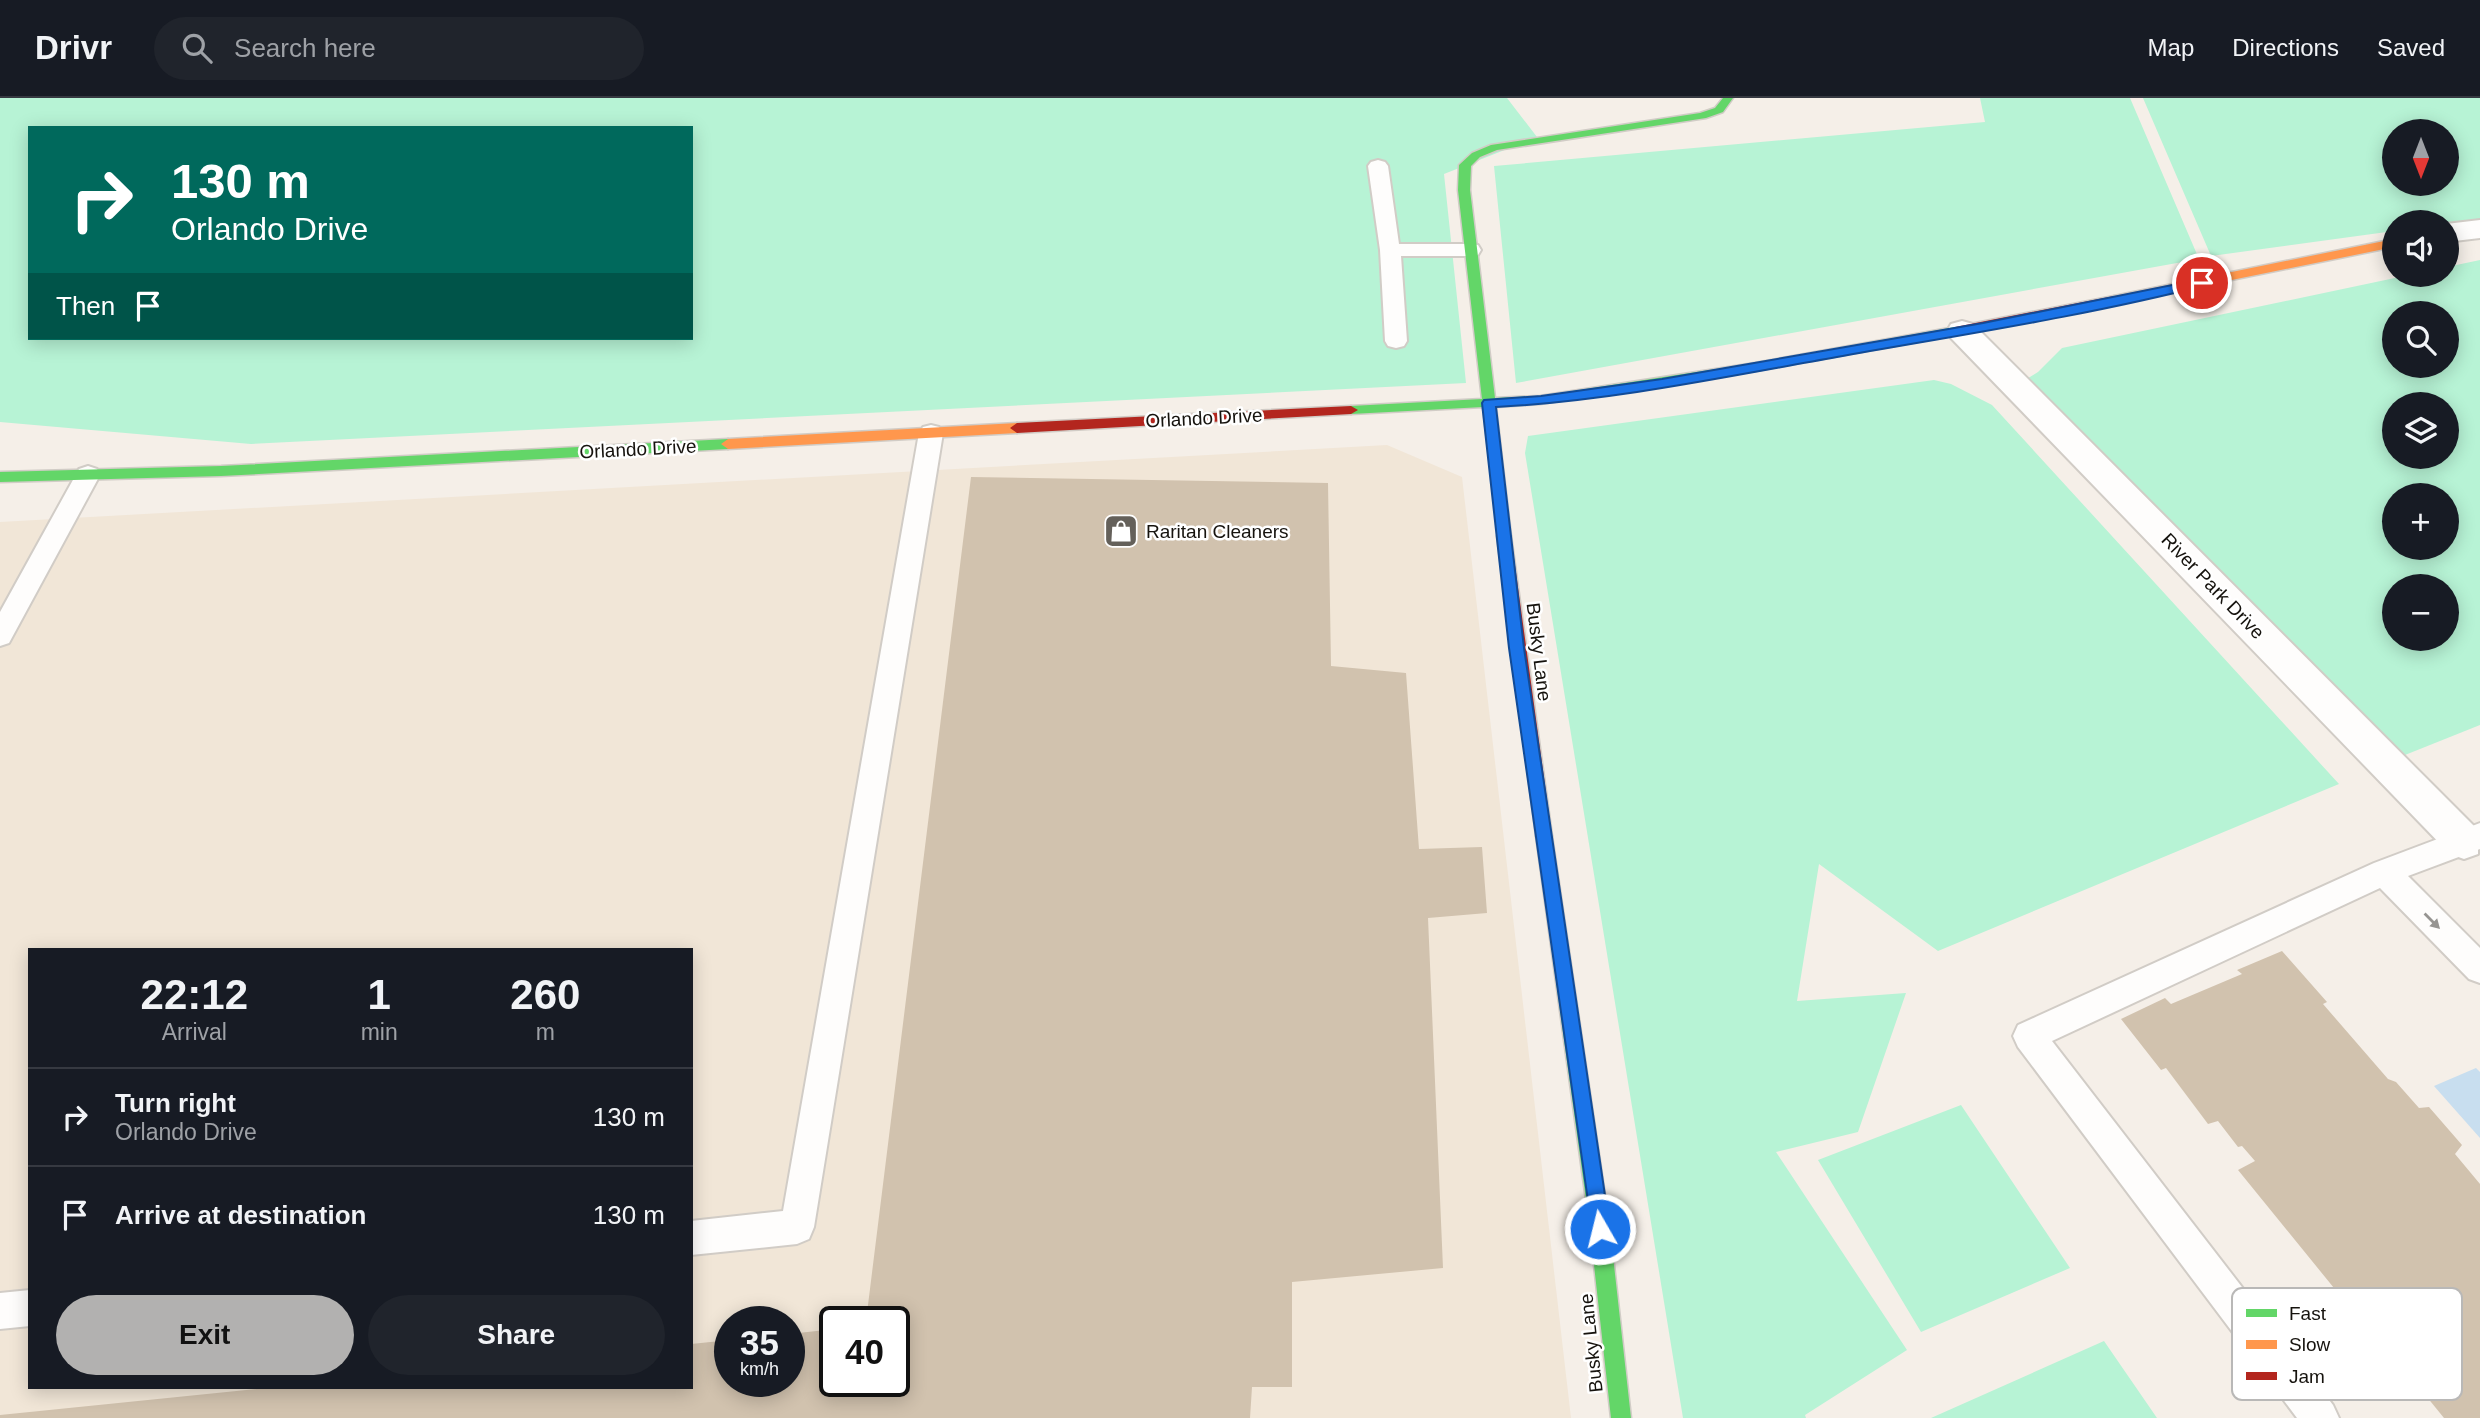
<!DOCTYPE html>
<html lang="en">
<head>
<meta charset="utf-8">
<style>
  body { margin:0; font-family:Arial,sans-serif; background:#20242c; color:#f1f3f6; height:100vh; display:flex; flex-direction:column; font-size:26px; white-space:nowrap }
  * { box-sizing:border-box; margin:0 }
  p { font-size:23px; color:#9ea1a6 }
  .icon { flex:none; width:38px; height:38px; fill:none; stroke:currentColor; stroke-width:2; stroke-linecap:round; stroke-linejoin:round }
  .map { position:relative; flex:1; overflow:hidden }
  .panel { position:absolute; left:28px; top:850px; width:665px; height:441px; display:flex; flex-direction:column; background:#171b24; border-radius:0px; box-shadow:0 4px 18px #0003 }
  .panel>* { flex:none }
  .top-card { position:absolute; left:28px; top:28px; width:665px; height:214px; border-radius:0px; box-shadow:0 4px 18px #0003; background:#00695c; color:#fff; overflow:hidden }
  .needle { width:46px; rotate:180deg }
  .controls { position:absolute; left:2382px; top:21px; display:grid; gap:14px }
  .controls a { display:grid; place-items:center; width:77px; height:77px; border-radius:50%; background:#171b24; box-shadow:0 4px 18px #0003; font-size:35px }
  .speed { position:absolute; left:714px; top:1208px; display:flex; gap:14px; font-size:35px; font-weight:700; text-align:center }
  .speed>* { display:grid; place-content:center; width:91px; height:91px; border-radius:50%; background:#171b24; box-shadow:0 4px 18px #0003; line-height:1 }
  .speed small { font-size:18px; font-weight:400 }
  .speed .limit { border:4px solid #111; border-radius:10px; background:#fff; color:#111 }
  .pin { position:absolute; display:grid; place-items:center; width:60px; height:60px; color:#fff; margin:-30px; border:4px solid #fff; border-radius:50%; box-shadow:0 2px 7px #0007 }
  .me { position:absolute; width:77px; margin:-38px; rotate:352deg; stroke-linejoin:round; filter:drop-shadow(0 0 5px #0008) }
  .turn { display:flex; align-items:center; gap:24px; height:147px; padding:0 28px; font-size:32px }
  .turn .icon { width:91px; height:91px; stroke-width:2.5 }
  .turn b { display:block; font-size:49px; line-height:60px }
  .then { display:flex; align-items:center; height:66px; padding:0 28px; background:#0003; gap:14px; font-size:26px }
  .eta { display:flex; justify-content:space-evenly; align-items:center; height:119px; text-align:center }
  .eta b { font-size:42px; font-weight:700; line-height:49px }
  .primary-button { display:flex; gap:14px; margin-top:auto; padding:14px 28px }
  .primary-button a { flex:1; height:80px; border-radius:42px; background:#b2b1b0; color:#111; font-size:28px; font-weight:700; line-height:80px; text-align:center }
  .primary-button a+a { background:#20242c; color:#f1f3f6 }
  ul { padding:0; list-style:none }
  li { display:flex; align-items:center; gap:21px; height:98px; padding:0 28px; border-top:2px solid #363941 }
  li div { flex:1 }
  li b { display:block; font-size:26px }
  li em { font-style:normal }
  header { display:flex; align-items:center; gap:42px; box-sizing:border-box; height:98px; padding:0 35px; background:#171b24; border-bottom:2px solid #363941 }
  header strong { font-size:33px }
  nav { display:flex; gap:38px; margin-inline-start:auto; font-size:24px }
  .search { width:490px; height:63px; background:#20242c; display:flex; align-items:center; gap:18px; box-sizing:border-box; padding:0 24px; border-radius:38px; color:#9ea1a6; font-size:26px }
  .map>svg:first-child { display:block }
  .built { fill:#f1e6d7; fill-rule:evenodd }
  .green { fill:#b7f3d5; fill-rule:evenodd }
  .water { fill:#c8deef }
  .building { fill:#d1c2ae }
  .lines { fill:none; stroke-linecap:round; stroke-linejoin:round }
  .lane-casing { stroke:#d1ccc6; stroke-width:4 }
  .street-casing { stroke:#d1ccc6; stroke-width:4 }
  .fast-casing { stroke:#d1ccc6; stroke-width:3 }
  .slow-casing { stroke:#d1ccc6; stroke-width:3 }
  .jam-casing { stroke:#d1ccc6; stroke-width:3 }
  .lane { fill:#fefdfc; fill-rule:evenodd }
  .street { fill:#fefdfc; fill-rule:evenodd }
  .fast { fill:#63d668; fill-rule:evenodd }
  .slow { fill:#ff974d; fill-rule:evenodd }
  .jam { fill:#b3261e; fill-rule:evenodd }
  .oneway { fill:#969491 }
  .route { fill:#1a73e8; stroke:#114b97; stroke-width:2 }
  .labels { text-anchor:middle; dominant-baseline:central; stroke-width:5; stroke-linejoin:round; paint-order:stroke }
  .street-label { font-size:19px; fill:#16130e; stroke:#fff }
  .poi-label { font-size:19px; fill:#16130e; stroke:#fff; text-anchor:start }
  .key { fill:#fff; stroke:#b9b8b7; stroke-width:2 }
  .key-label { font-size:19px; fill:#16130e }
</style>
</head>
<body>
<header>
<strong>Drivr</strong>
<div class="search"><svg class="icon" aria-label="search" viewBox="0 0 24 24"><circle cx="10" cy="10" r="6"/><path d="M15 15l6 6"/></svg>Search here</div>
<nav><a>Map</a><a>Directions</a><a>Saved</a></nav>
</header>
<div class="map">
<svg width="2480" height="1320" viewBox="0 0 2480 1320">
  <rect width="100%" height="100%" fill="#f5efe8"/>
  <path class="built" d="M1387,347L1462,379L1571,1320H0V424ZM30,852H691V1290H30ZM730,1223H789V1283H730ZM835,1223H894V1283H835Z"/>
  <path class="green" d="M0,0H1507L1537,39L1444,76L1466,285L251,346L0,324ZM30,30H691V240H30Z
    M1980,0H2130L2199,161L1516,285L1494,68L1985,24Z
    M2143,0H2480V121L2447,125L2394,124V133L2211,158ZM2446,33V86H2394V33Z
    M2480,162V627L2400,659L2025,282L2038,274L2062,250L2409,177H2446L2447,169ZM2394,215H2446V268H2394ZM2394,306H2446V359H2394ZM2394,397H2446V450H2394ZM2394,488H2446V541H2394Z
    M1934,282L1951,286L1992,307L2339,686L1938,853L1819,766L1797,903L1906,895L1858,1034L1776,1054L1907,1252L1805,1317L1806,1320H1683L1525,355L1528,338Z
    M1961,1007L2070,1170L1921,1234L1818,1062Z
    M2104,1243L2157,1320H1931Z"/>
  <path class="water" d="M2476,970L2480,974V1040L2434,988Z"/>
  <path class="building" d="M971,379L1328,385L1331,568L1406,575L1419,751L1482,749L1487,815L1428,820L1443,1170L1292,1184V1289H1252L1250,1320H0V1317L267,1290H691V1246L730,1242V1283H789V1236L835,1231V1283H894V1223H866Z
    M2282,853L2327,904L2323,906L2388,981L2396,984L2419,1010L2429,1009L2462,1047L2455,1056L2480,1086V1320H2444L2366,1224L2360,1222L2238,1072L2255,1063L2242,1048L2238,1049L2218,1023L2208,1026L2166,970L2161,972L2121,921L2165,900L2171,906L2242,876L2237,872Z"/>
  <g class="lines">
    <g class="lane-casing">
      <path id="lane" d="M1378,62L1385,64L1388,68L1399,146H1471L1478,147L1481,152L1478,157L1471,158H1401L1407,243L1404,248L1396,250L1388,248L1385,243L1380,152L1368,68L1371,64Z
        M931,327L939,329L943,335L814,1129L809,1141L797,1146L691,1157V1123L783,1113L919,335L923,329Z
        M88,368L97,371L100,377L9,545L0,548V514L79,371Z
        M2480,725V751L2408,778L2480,850V885L2469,881L2380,790L2052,943L2333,1307L2339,1320H2297L2018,949L2013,938L2018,927L2374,765Z
        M30,1192V1228L0,1231V1195Z"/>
    </g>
    <g class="street-casing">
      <path id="street" d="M2480,122V140L2446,144V126Z
        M1962,223L1973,226L2478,732V756L2464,761L2450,756L1951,240L1947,233L1951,226Z"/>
    </g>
    <g class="fast-casing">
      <path id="fast" d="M1723,0H1733L1723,14L1706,20L1497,52L1480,59L1471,68L1470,92L1495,300L1540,298L1755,265L1955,229L1961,233L1955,237L1755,273L1540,306L1496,309L1511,438L1509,442H1499L1483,309L1351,316L1344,312L1351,308L1482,301L1458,92L1459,67L1472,55L1491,47L1700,15L1715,10Z
        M728,341L735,346L728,351L221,378L0,384V374L221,368Z
        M1544,731L1550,733L1552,738L1610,1131L1631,1320H1611L1590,1131L1536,738L1538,733Z"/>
    </g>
    <g class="slow-casing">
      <path id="slow" d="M2394,141V149L2114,206L2108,202L2114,198Z
        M1017,325L1024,330L1017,335L728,351L721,346L728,341Z"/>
    </g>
    <g class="jam-casing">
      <path id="jam" d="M2114,198L2118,199V205L1955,237L1949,233L1955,229Z
        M1351,308L1358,312L1351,316L1017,335L1010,330L1017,325Z
        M1504,433L1511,438L1552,738L1550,743L1544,745L1538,743L1536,738L1497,438Z"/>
    </g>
    <use href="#lane" class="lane"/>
    <use href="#street" class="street"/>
    <use href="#fast" class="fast"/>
    <use href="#slow" class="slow"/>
    <use href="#jam" class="jam"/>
  </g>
  <defs><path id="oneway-solid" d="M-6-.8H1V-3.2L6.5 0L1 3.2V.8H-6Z" transform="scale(1.75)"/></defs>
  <use class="oneway" href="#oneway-solid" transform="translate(2432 823) rotate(45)"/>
  <path class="route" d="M2202,181L2207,182V187C2086,218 1960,237 1837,259C1724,279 1610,303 1496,309L1524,550L1610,1131L1607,1138L1600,1141L1593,1138L1509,550L1482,305L1484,302L1541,298L1662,281L1983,225Z"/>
  <defs>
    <g id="shop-square" transform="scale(1.75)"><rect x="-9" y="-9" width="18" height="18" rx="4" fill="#64605a" stroke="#fff"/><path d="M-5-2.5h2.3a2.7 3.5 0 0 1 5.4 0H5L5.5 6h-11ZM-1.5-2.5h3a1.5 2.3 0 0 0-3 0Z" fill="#fff"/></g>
  </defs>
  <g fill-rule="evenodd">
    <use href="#shop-square" x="1121" y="433"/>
  </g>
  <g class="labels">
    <g class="street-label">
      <text transform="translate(1204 320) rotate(-3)">Orlando Drive</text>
      <text transform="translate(638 351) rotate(-3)">Orlando Drive</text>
      <text transform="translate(2213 488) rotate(46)">River Park Drive</text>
      <text transform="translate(1539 554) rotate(83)">Busky Lane</text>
      <text transform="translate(1591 1245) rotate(-96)">Busky Lane</text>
    </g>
    <g class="poi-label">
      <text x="1146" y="433">Raritan Cleaners</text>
    </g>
  </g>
  <rect x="2232" y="1190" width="230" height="112" rx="10" class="key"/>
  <rect x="2246" y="1211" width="31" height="8" fill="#63d668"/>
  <rect x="2246" y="1242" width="31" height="9" fill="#ff974d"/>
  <rect x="2246" y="1274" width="31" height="8" fill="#b3261e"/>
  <g class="key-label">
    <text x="2289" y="1222">Fast</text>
    <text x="2289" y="1253">Slow</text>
    <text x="2289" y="1285">Jam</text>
  </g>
</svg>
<div class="controls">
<a><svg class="needle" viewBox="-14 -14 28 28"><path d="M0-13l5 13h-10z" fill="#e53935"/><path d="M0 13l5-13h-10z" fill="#9ea1a6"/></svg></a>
<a><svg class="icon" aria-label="sound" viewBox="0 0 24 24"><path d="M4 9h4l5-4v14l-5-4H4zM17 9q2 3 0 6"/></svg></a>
<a><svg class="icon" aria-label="search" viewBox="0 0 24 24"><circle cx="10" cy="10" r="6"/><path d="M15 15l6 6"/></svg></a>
<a><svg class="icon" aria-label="layers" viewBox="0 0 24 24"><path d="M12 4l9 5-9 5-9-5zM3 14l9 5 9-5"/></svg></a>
<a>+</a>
<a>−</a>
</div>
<div class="speed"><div>35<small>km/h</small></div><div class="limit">40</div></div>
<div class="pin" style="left:2202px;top:185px;background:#d93025"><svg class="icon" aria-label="arrive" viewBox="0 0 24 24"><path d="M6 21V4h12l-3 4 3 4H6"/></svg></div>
<svg class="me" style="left:1600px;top:1131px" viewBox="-20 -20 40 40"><circle r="17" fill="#1a73e8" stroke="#fff" stroke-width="3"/><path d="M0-11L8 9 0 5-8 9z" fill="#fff"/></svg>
<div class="top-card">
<div class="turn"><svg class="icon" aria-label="right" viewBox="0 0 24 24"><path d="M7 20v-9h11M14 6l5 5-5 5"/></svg><div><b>130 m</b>Orlando Drive</div></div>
<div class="then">Then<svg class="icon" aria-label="arrive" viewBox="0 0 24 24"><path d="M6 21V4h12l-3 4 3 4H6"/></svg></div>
</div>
<section class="panel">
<div class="eta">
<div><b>22:12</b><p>Arrival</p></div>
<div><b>1</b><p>min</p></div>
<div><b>260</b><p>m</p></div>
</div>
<ul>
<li><svg class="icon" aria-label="right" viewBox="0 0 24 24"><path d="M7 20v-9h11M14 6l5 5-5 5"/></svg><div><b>Turn right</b><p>Orlando Drive</p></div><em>130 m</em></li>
<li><svg class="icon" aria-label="arrive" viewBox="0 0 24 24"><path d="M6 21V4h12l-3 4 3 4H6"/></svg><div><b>Arrive at destination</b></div><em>130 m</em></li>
</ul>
<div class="primary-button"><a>Exit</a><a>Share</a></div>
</section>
</div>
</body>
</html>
